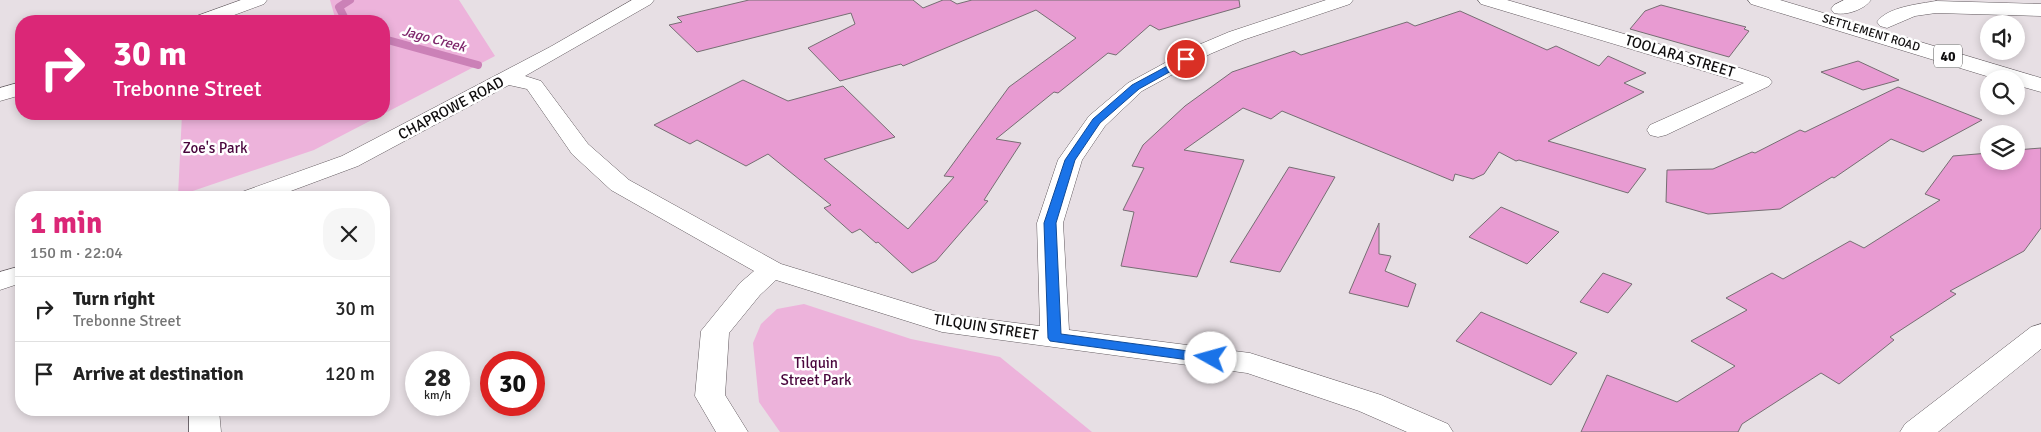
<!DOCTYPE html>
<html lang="en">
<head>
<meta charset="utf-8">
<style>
  body { margin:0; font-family:Signika,sans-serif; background:#f6f6f6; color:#222; height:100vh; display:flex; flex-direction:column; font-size:19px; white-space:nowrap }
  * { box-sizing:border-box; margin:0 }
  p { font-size:16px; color:#767676 }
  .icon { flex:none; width:28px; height:28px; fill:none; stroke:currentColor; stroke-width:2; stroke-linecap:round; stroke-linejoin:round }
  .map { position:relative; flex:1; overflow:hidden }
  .side { position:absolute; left:15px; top:191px; width:375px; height:225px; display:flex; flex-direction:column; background:#fff; border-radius:20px; box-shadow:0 2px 8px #0003 }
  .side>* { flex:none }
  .hud { position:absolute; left:15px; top:15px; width:375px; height:105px; border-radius:20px; box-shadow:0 2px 8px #0003; background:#db2777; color:#fff; overflow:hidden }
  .tools { position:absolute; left:1980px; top:15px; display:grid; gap:10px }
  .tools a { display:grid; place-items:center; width:45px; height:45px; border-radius:50%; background:#fff; box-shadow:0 2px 8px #0003; font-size:25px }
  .speed { position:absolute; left:405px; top:351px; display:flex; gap:10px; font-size:25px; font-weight:700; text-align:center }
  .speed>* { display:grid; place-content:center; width:65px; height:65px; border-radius:50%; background:#fff; box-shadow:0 2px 8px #0003; line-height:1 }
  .speed small { font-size:12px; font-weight:400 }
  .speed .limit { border:8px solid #d22; background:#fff; color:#111 }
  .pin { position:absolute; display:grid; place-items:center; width:42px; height:42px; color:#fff; margin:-21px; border:2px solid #fff; border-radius:50%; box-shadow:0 1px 5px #0007 }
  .me { position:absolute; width:55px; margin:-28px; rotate:277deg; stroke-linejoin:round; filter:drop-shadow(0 0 4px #0008) }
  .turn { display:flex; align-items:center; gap:18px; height:105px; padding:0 15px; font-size:22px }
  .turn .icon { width:65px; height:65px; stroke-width:2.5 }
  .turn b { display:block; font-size:35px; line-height:42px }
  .round { display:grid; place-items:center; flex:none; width:52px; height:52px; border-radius:20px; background:#f6f6f6 }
  .summary { display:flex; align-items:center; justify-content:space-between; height:85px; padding:0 15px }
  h1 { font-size:30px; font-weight:700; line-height:38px; color:#db2777 }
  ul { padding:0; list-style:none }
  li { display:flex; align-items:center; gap:15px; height:65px; padding:0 15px; border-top:1px solid #e0e0e0 }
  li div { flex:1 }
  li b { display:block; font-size:19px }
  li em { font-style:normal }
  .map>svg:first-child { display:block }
  .green { fill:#edb3db }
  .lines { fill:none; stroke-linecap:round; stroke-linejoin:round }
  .stream { stroke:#cb81b7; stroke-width:8 }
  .building { fill:#e89bd2; stroke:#766e73 }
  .street-casing { stroke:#625a5f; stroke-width:1 }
  .secondary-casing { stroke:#625a5f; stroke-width:1 }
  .primary-casing { stroke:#625a5f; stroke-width:1 }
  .street { fill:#fff; fill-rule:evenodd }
  .secondary { fill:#fff; fill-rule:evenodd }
  .primary { fill:#fff; fill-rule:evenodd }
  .route { fill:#1a73e8; stroke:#114b97 }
  .labels { text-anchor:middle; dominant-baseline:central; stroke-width:5; stroke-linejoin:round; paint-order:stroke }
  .far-street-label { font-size:12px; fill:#0f0d0e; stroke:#fff }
  .far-water-label { font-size:14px; font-style:italic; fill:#80296d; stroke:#fff }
  .shield { fill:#fff; stroke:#575656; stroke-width:1 }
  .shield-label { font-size:14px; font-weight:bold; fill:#0f0d0e }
  .street-label { font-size:15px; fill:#0f0d0e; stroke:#fff }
  .park-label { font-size:15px; fill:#4a063d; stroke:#fff }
</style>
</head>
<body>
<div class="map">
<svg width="2041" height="432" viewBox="0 0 2041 432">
  <rect width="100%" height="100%" fill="#e7dfe4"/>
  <path class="green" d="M330,0H459L495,56L314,150L178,196L182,114H384V21H336Z
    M804,304L911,339L1000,357L1092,432H780L759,402L753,343L761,324L777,309Z"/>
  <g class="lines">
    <path class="stream" d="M346,21L339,7L350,0
      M384,39L478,65"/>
  </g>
  <path class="building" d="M749,0H913L923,8L943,0H950L957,4L972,0H1239L1240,7L1159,30L1150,25L1116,55L1108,53L1058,93L1054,92L996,139L1021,143L984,200L988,201L936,261L912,273L878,242L876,243L860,229L852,233L824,208L831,205L768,154L746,166L697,140L690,144L654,125L743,80L788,101L843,86L895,137L824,159L908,229L954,177L944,176L1009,87L1076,38L1036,10L903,66L901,64L840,81L808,48L855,24L851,13L697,52L669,25L682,22L677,17Z
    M1661,5L1746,27L1744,29L1749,31L1729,57L1630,29L1645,11Z
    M1460,11L1547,50L1556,46L1599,66L1608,56L1646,73L1624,83L1644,92L1548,141L1646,169L1628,193L1519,160L1516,161L1499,152L1484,174L1473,179L1455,174L1453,181L1282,111L1271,119L1243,108L1184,150L1244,160L1197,277L1121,266L1134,212L1123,210L1144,168L1132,166L1143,145L1185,106L1232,72L1294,51L1301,55L1407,22L1415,26Z
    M1858,61L1899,80L1863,90L1821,72Z
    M1898,87L1982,120L1923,152L1891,139L1834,178L1832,177L1780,209L1708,214L1666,202L1667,170L1713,169L1752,152L1755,153L1800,130L1805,132Z
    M2041,148V228L2024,251L1950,291L1956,294L1890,337L1894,340L1839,384L1821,373L1742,424L1738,432H1581L1607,375L1677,402L1735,366L1691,341L1747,310L1726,298L1772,273L1783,279L1850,241L1864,248L1940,200L1925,194L1953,156L1989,153V161H2016V150Z
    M1289,167L1335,177L1280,272L1230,262Z
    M1501,207L1559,232L1527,264L1469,237Z
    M1379,223V254L1391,256L1385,271L1416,284L1408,307L1349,293Z
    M1603,273L1632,284L1608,313L1580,302Z
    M1481,312L1577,353L1551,385L1456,341Z"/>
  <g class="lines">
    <g class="street-casing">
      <path id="street" d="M241,0H267L264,4L218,21H191L194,17Z
        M632,0H654L651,4L525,76L541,81L588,144L629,180L781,264L944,314L1040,326L1037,223L1058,160L1089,116L1128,83L1196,46L1229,32L1326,0H1353L1350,4L1243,40L1210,54L1142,91L1105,126L1082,160L1063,223L1069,330L1250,353L1381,395L1448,424L1453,432H1407L1359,411L1247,373L942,332L776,280L760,295L729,333L725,395L748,432H716L695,396L701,331L740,283L754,271L611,190L572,154L527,89L509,85L358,166L272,198H236L239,193L342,156L550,47Z
        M1478,0H1507L1728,64L1769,78L1772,82L1769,86L1666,135L1658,137L1650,135L1647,130L1650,125L1744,83L1481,4Z
        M21,82V95L0,101V88Z
        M21,266V283L0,290V272Z
        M2041,324V349L1938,432H1900L1905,424L2031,327Z
        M189,410H219L221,432H189Z"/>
    </g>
    <g class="secondary-casing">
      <path id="secondary" d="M1844,0H1871C1864,10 1845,16 1834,13L1831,9L1834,5Z
        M1936,1L2041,4V16L1936,13L1915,16L1887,28L1880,26L1877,22C1887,7 1919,4 1936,1Z"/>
    </g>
    <g class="primary-casing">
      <path id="primary" d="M1748,0H1780L2041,78V92L2016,85V79H1996L1751,4Z"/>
    </g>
    <use href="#street" class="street"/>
    <use href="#secondary" class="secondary"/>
    <use href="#primary" class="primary"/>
  </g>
  <path class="route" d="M1186,56L1189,57V61L1139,89L1100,123L1075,160L1056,223L1061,334L1211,354L1216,355L1218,358L1216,362L1211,363L1050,341L1048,338L1044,223L1065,160L1093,119L1132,85Z"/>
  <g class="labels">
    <g class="far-street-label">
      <text transform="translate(1871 33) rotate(17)">SETTLEMENT ROAD</text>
    </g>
    <g class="far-water-label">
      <text transform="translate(434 39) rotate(15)">Jago Creek</text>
    </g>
    <rect class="shield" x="1934" y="44.5" width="28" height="23" rx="4"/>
    <g class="shield-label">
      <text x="1948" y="56">40</text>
    </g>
    <g class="street-label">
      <text transform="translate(1680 56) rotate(17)">TOOLARA STREET</text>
      <text transform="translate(451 108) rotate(-28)">CHAPROWE ROAD</text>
      <text transform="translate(986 327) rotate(9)">TILQUIN STREET</text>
    </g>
    <g class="park-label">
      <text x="215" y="148">Zoe's Park</text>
      <text x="816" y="363">Tilquin<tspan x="816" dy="17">Street Park</tspan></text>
    </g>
  </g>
</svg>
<div class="tools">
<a><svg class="icon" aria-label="sound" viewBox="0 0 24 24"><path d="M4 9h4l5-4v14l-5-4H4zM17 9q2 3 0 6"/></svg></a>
<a><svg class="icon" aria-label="search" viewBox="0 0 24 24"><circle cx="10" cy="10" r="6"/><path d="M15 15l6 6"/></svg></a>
<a><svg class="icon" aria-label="layers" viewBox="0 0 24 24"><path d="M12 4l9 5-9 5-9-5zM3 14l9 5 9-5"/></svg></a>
</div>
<div class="speed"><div>28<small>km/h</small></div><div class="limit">30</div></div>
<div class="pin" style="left:1186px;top:59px;background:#d93025"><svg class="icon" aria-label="arrive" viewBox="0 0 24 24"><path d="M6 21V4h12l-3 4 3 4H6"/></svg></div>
<svg class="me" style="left:1211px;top:358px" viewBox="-20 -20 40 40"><circle r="19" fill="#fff"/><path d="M0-13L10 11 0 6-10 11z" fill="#1a73e8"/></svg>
<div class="hud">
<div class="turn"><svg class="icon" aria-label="right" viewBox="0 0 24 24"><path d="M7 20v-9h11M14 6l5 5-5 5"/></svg><div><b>30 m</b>Trebonne Street</div></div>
</div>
<section class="side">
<div class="summary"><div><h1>1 min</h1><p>150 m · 22:04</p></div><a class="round"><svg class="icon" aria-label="close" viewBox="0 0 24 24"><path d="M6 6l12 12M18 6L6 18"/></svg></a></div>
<ul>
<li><svg class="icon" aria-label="right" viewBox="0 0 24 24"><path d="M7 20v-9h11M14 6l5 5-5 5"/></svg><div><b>Turn right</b><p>Trebonne Street</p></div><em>30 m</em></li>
<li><svg class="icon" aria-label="arrive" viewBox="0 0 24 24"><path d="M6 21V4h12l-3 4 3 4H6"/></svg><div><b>Arrive at destination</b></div><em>120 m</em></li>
</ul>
</section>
</div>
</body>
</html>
